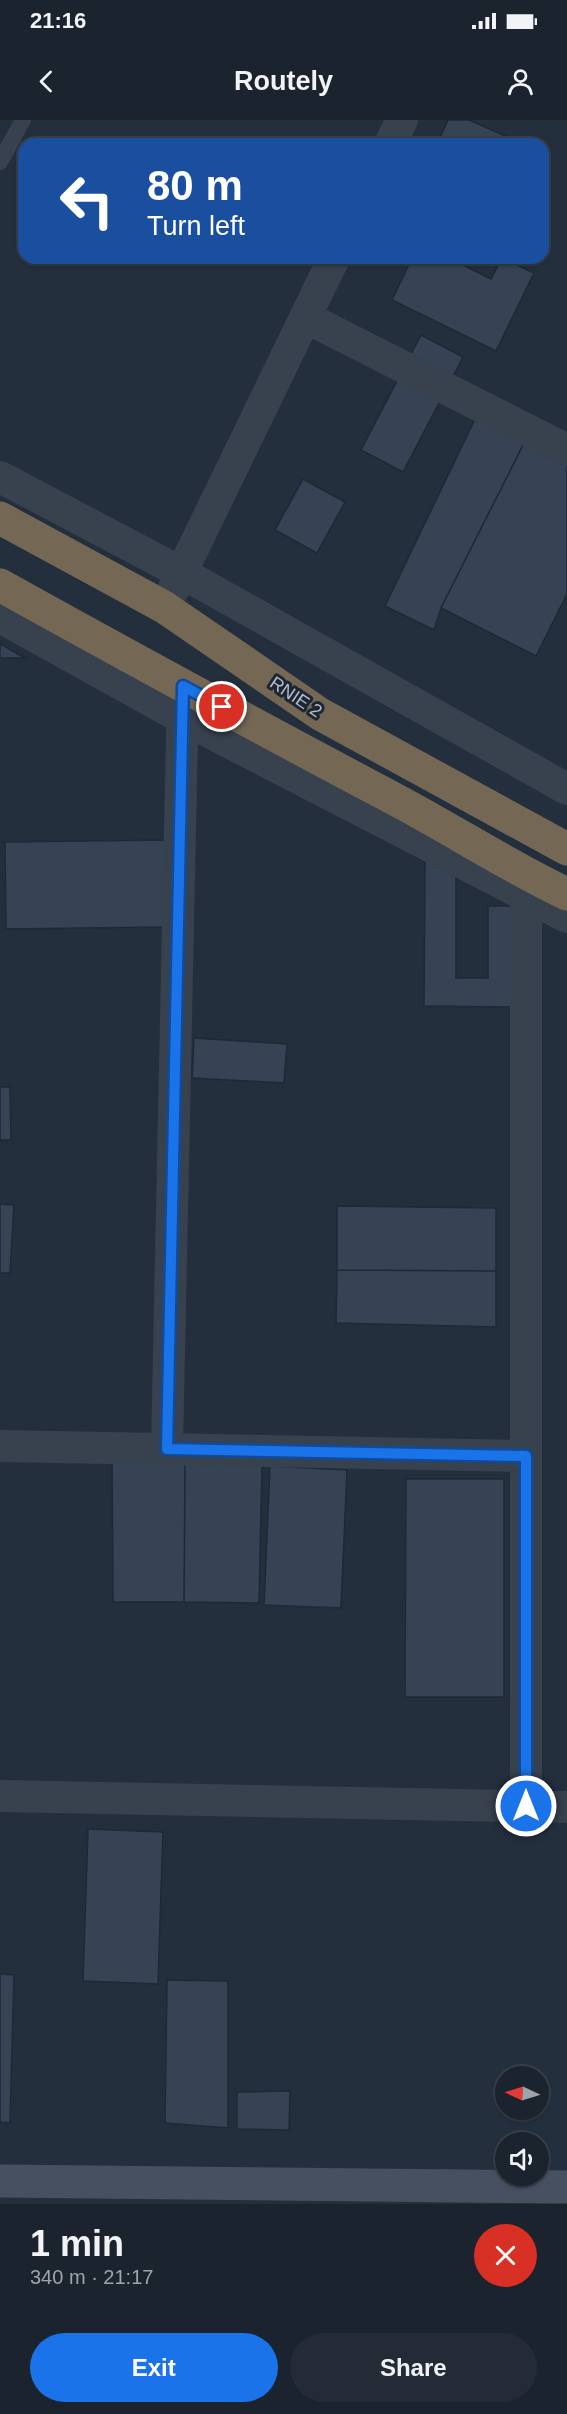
<!DOCTYPE html>
<html lang="en">
<head>
<meta charset="utf-8">
<style>
  body { margin:0; font-family:Arial,sans-serif; background:#242b36; color:#f1f3f6; height:100vh; display:flex; flex-direction:column; font-size:22px; white-space:nowrap }
  * { box-sizing:border-box; margin:0 }
  p { font-size:20px; color:#a0a4aa }
  .icon { flex:none; width:33px; height:33px; fill:none; stroke:currentColor; stroke-width:2; stroke-linecap:round; stroke-linejoin:round }
  .map { position:relative; height:2084px; overflow:hidden }
  .side { display:flex; flex-direction:column; background:#1b232e; flex:1 }
  .side>* { flex:none }
  .guide { position:absolute; left:18px; top:18px; width:531px; height:126px; border-radius:18px; box-shadow:0 2px 4px #0004,0 0 0 2px #39404a; background:#1a4fa0; color:#fff; overflow:hidden }
  .needle { width:39px; rotate:274deg }
  .fabs { position:absolute; left:495px; top:1946px; display:grid; gap:12px }
  .fabs a { display:grid; place-items:center; width:54px; height:54px; border-radius:50%; background:#1b232e; box-shadow:0 2px 4px #0004,0 0 0 2px #39404a; font-size:30px }
  .pin { position:absolute; display:grid; place-items:center; width:51px; height:51px; color:#fff; margin:-26px; border:3px solid #fff; border-radius:50%; box-shadow:0 2px 6px #0007 }
  .me { position:absolute; width:66px; margin:-33px; rotate:0deg; stroke-linejoin:round; filter:drop-shadow(0 0 4px #0008) }
  .turn { display:flex; align-items:center; gap:21px; height:126px; padding:0 30px; font-size:27px }
  .turn .icon { width:78px; height:78px; stroke-width:2.5 }
  .turn b { display:block; font-size:42px; line-height:51px }
  .round { display:grid; place-items:center; flex:none; width:63px; height:63px; border-radius:32px; background:#242b36 }
  .overview { display:flex; align-items:center; justify-content:space-between; height:102px; padding:0 30px }
  h1 { font-size:36px; font-weight:600; line-height:45px }
  .button { display:flex; gap:12px; margin-top:auto; padding:12px 30px }
  .button a { flex:1; height:69px; border-radius:36px; background:#1a73e8; color:#fff; font-size:24px; font-weight:600; line-height:69px; text-align:center }
  .button a+a { background:#242b36; color:#f1f3f6 }
  .status { display:flex; justify-content:space-between; align-items:center; height:42px; padding:0 30px; background:#1b232e; direction:ltr }
  .status svg { height:16px; fill:currentColor }
  header { display:flex; justify-content:space-between; align-items:center; height:78px; padding:0 30px; background:#1b232e; font-size:27px; font-weight:600 }
  .map>svg:first-child { display:block }
  .building { fill:#364354; stroke:#1f2835; stroke-width:1.5 }
  .lines { fill:none; stroke-linecap:round; stroke-linejoin:round }
  .lane { stroke:#38414e; stroke-width:16 }
  .street { stroke:#38414e; stroke-width:32 }
  .secondary { stroke:#465061; stroke-width:33 }
  .highway { stroke:#746855; stroke-width:33 }
  .route-casing { stroke:#114b97; stroke-width:15 }
  .route { stroke:#1a73e8; stroke-width:10 }
  .labels { text-anchor:middle; dominant-baseline:central; stroke-width:6; stroke-linejoin:round; paint-order:stroke }
  .street-label { font-size:18px; fill:#b4bcc9; stroke:#1d2633 }
</style>
</head>
<body>
<div class="status"><b>21:16</b><svg viewBox="0 0 49 12"><path d="M0 12V9h3v3zM5 12V6h3v6zM10 12V3h3v9zM15 12V0h3v12zM26 1h20v11H26zM47 4h2v5h-2z"/></svg></div>
<header><svg class="icon" aria-label="back" viewBox="0 0 24 24"><path d="M15 5l-7 7 7 7"/></svg>Routely<svg class="icon" aria-label="person" viewBox="0 0 24 24"><circle cx="12" cy="8" r="4"/><path d="M4 21q1-7 8-7t8 7"/></svg></header>
<div class="map">
<svg width="567" height="2084" viewBox="0 0 567 2084">
  <rect width="100%" height="100%" fill="#242f3e"/>
  <path class="building" d="M448,0H469L524,24H437Z
    M412,138H449L491,159L502,138L534,153L496,231L392,180Z
    M421,215L463,237L403,352L361,330Z
    M476,297L525,321L441,488L434,510L385,486Z
    M525,321L567,342V474L536,536L441,488Z
    M303,359L345,382L317,433L275,410Z
    M0,524L25,538H0Z
    M165,720L166,807L6,809L5,722Z
    M425,741H456V858H488V786H513V887L424,886Z
    M194,918L287,924L284,963L192,958Z
    M0,967H10L11,1020H0Z
    M0,1084L14,1085L10,1153H0Z
    M337,1086L496,1088V1151L337,1150Z
    M337,1150L496,1151V1207L336,1203Z
    M112,1342L185,1344L184,1482H113Z
    M185,1344L262,1345L259,1483L184,1482Z
    M270,1346L347,1350L341,1488L264,1485Z
    M406,1359H504V1577H405Z
    M88,1709L163,1712L158,1864L83,1861Z
    M0,1854L14,1855L10,2003L0,2002Z
    M167,1860L228,1861V2008L165,2003Z
    M290,1971L289,2010L237,2009V1972Z"/>
  <g class="lines">
    <path class="lane" d="M0,42L23,0"/>
    <path class="street" d="M390,24L402,0
      M305,197L567,330
      M0,357L182,453L567,669
      M173,470L334,138
      M0,497L182,598L567,797
      M0,1326L526,1336
      M167,1328L183,566
      M0,1676L567,1687
      M526,1686V775L534,759"/>
    <path class="secondary" d="M0,2061L567,2067"/>
    <path class="highway" d="M0,398L164,487L320,594L567,729
      M0,465C133,539 266,611 400,682C456,712 510,747 567,774"/>
  </g>
  <g class="lines">
    <g class="route-casing">
      <path id="route" d="M222,587L183,566L167,1329L526,1336V1686"/>
    </g>
    <use href="#route" class="route"/>
  </g>
  <g class="labels">
    <g class="street-label">
      <text transform="translate(296 577) rotate(34)">RNIE 2</text>
    </g>
  </g>
</svg>
<div class="fabs">
<a><svg class="needle" viewBox="-14 -14 28 28"><path d="M0-13l5 13h-10z" fill="#e53935"/><path d="M0 13l5-13h-10z" fill="#a0a4aa"/></svg></a>
<a><svg class="icon" aria-label="sound" viewBox="0 0 24 24"><path d="M4 9h4l5-4v14l-5-4H4zM17 9q2 3 0 6"/></svg></a>
</div>
<div class="pin" style="left:222px;top:587px;background:#d93025"><svg class="icon" aria-label="arrive" viewBox="0 0 24 24"><path d="M6 21V4h12l-3 4 3 4H6"/></svg></div>
<svg class="me" style="left:526px;top:1686px" viewBox="-20 -20 40 40"><circle r="17" fill="#1a73e8" stroke="#fff" stroke-width="3"/><path d="M0-11L8 9 0 5-8 9z" fill="#fff"/></svg>
<div class="guide">
<div class="turn"><svg class="icon" aria-label="left" viewBox="0 0 24 24"><path d="M17 20v-9H6M10 6l-5 5 5 5"/></svg><div><b>80 m</b>Turn left</div></div>
</div>
</div>
<section class="side">
<div class="overview"><div><h1>1 min</h1><p>340 m · 21:17</p></div><a class="round" style="background:#d93025;color:#fff"><svg class="icon" aria-label="close" viewBox="0 0 24 24"><path d="M6 6l12 12M18 6L6 18"/></svg></a></div>
<div class="button"><a>Exit</a><a>Share</a></div>
</section>
</body>
</html>
